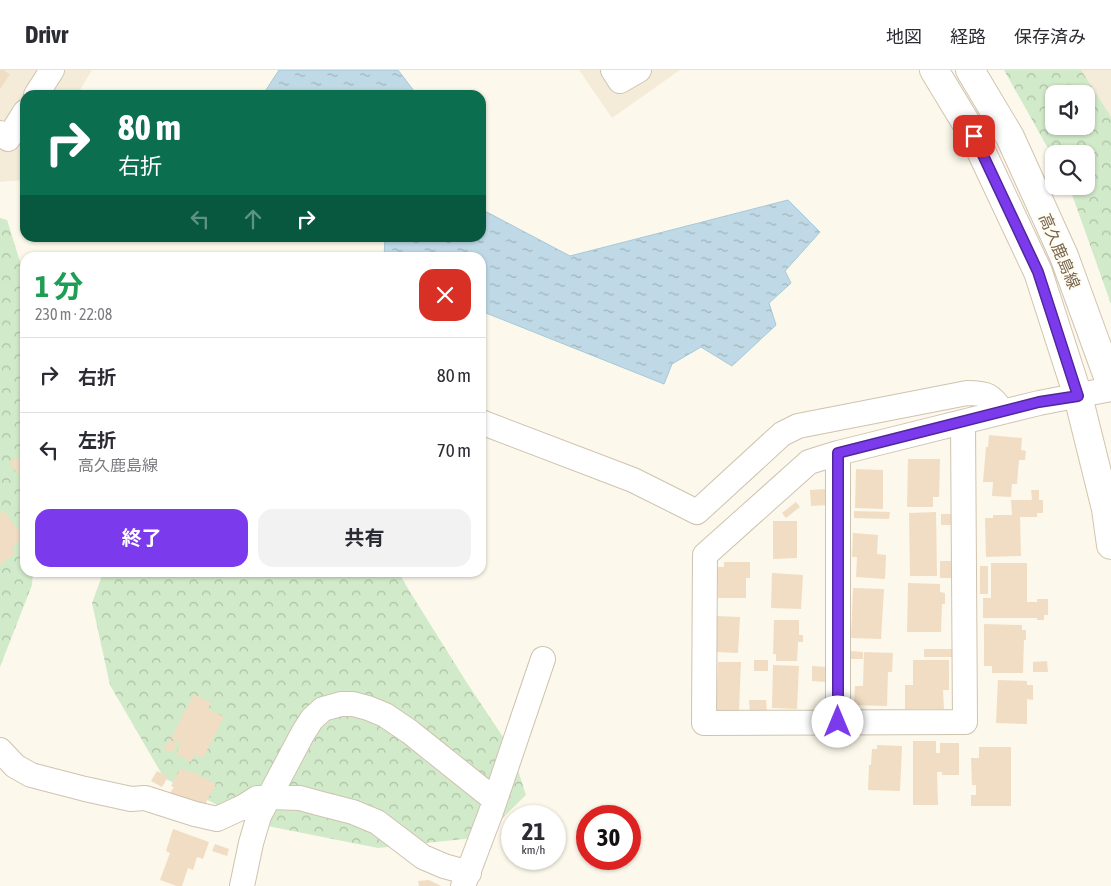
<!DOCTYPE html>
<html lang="ja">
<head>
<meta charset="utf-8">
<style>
  body { margin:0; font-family:"Asap Condensed","Noto Sans JP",sans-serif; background:#f2f2f3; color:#2b2b33; height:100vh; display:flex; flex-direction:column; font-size:19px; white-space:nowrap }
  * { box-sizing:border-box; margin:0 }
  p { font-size:16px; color:#7c7c81 }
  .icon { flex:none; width:28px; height:28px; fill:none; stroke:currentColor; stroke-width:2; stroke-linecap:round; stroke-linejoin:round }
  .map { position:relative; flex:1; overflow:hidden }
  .panel { position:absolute; left:20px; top:182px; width:466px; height:325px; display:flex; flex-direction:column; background:#fff; border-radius:15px; box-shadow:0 1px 4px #0004 }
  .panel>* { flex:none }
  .banner { position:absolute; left:20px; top:20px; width:466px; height:152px; border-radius:15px; box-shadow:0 1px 4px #0004; background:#0b6e4f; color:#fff; overflow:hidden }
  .controls { position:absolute; left:1045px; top:15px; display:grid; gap:10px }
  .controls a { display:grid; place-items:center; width:50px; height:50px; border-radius:10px; background:#fff; box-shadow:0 1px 4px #0004; font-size:25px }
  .speed { position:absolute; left:501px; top:735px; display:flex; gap:10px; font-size:25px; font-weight:700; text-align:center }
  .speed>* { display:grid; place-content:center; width:65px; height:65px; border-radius:50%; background:#fff; box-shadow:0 1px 4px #0004; line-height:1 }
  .speed small { font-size:12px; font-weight:400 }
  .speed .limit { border:8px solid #d22; background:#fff; color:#111 }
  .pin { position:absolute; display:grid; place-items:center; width:42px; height:42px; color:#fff; margin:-21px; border-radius:10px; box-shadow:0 2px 8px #0006 }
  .me { position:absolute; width:55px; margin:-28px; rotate:0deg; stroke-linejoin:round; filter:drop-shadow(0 0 4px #0008) }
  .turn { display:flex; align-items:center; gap:18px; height:105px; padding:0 15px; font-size:22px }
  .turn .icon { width:65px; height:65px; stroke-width:2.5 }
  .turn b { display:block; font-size:35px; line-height:42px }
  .lanes { display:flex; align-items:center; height:48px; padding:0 15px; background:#0003; justify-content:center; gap:25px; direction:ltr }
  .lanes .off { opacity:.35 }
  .round { display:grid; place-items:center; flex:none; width:52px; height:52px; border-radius:15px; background:#f2f2f3 }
  .head { display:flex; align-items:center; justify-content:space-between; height:85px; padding:0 15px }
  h1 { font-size:30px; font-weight:700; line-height:38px; color:#1e9e55 }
  .primary-button { display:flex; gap:10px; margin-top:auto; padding:10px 15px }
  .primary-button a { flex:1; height:58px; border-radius:15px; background:#7c3aed; color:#fff; font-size:20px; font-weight:700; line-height:58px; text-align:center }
  .primary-button a+a { background:#f2f2f3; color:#2b2b33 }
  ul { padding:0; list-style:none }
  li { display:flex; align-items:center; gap:15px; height:75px; padding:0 15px; border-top:1px solid #e1e1e2 }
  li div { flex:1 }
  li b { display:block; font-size:19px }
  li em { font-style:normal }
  header { display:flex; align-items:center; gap:30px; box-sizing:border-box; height:70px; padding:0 25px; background:#fff; border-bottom:1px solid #e1e1e2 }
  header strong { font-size:24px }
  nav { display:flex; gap:28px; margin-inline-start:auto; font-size:18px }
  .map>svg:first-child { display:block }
  .residential { fill:#f4ecd9 }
  .forest { fill:url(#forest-crowns); fill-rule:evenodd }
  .water { fill:url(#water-ripples); stroke:#a6c8d8 }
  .building { fill:#f1ddc3 }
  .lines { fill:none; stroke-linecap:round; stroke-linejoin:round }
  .minor-casing { stroke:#cfc3b0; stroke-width:26 }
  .secondary-casing { stroke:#d2c4ae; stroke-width:30 }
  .minor { stroke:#fff; stroke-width:24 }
  .secondary { stroke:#fff; stroke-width:28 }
  .route-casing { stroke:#51269a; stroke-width:12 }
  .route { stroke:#7c3aed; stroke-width:9 }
  .labels { text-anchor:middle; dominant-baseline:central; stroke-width:4; stroke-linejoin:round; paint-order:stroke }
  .street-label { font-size:16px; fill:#78644e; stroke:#fffcf2 }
</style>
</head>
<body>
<header>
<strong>Drivr</strong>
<nav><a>地図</a><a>経路</a><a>保存済み</a></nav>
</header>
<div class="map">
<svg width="1111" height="816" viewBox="0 0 1111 816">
  <defs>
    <pattern id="forest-crowns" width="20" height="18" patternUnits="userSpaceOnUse" patternTransform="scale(1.25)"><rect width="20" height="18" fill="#d1eac9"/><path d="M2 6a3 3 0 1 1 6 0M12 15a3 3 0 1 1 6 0" fill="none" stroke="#aec1a5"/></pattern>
    <pattern id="water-ripples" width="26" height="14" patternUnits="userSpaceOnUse" patternTransform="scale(1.25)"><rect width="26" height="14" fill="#bfdae6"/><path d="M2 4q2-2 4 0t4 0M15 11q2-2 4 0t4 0" fill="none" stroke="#a0b4bd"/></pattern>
  </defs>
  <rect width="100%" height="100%" fill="#fcf8eb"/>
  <path class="residential" d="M0,0H92L77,25H25L24,110L0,112Z
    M579,0H680L612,48Z
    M1058,0H1111V95L1086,24Z"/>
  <path class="forest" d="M1004,0H1081L1111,47V234L1069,116H1086V84H1054V89ZM1054,24H1086V56H1054Z
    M0,148L7,150L8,153L25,208V502L33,503L32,515L0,597Z
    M103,503H399L410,522L467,613L511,679L526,725L483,767L378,778L253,753L164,708L110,615L92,533Z"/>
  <path class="water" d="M279,0H398L417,25H266L264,23Z
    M788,130L820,162L785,201L791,213L769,233L776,255L732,296L701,277L672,294L664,314L481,241V188L384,187L385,168H481V139L570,186Z"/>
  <path class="building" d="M0,0H3L10,4L0,19Z
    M989,365L1022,368L1021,380L1026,381L1025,390H1019L1017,414H1012L1011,427L992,426L993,412H983L986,377H988Z
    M16,387L25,398V412L9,393Z
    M908,389H940L939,427H933V437H907Z
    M856,399L883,400V439L855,438Z
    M826,419L827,435L811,436L810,420Z
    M1031,420H1039V430H1043V443H1037V447H1020L1021,486L986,487L985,448H993V445H1012L1011,430H1032Z
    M796,432L800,437L786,448L782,443Z
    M4,441L24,468L11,478L15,483L0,495V443Z
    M854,441L890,442L889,449L854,448Z
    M936,442L937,506H910L909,443Z
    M941,444H957V455H941Z
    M773,451H797V488L773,489Z
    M853,463L878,465L877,484L886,485L885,509L856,507L857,487H852Z
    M940,491H954V508H940Z
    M724,492H750V508H746V528H718L717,497H724Z
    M991,493H1027V532H1037V529H1048V545H1044V550H1037V548H983V528H991Z
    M980,496H988V524H980Z
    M772,503L803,505L801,539L771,538Z
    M908,513L940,514V522L945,523V534H942L941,562H907Z
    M853,518L884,519L881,569L851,568Z
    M717,546L740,547L738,583L715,582Z
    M774,550H799V565H803V572H798L797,591H776V584H773Z
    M984,554L1022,555V560H1026V570H1024L1023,603H992V596H984Z
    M924,579H953V587H924Z
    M850,581L863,582V589H849Z
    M864,582L893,583L892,602H888L887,636L854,635L855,616H863Z
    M754,590H768V601H754Z
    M913,590H949V620H943L944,639H905V615H913Z
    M1047,591L1048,602H1033V592Z
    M718,592H741L739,641L716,640Z
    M773,595L799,596L797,639L772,638Z
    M812,596L826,597L825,612L812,611Z
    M998,610L1027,611V615H1033V630L1027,629V654L996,653Z
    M194,624L211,633L208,639L224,647L203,688L195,684L191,692L176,684L181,674L171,668Z
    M749,630H766L767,643H750Z
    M169,669L177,674L172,683L164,679Z
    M913,671H936V683H940V673H959V705H942V702H937L938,735H913Z
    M877,675L902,676L900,721L868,720L869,695H871L872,679H877Z
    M979,677H1011V736H971V725H976V715H972L971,688H979Z
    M180,699L193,702L216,714L202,740L170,723L174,717L171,716Z
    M157,701L168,707L162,717L151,711Z
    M173,759L209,772L203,789L197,787L193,800L188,798L182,816H177L160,810L170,783L166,781Z
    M215,774L229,779L227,786L212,781Z
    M429,810L441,816H419L418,811Z"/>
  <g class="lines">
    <g class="minor-casing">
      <path id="minor" d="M613,0L620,11L639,0
        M36,25L52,0
        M0,63L8,69L25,42
        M481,352L633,410L697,442L782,364L798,356L967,323C988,323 991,325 1003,342
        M963,352L965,652L704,653L705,485L809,392L838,383L1039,333L1111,319
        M838,652V383
        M0,680L15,696L31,705L85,719L131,729L145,728L195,744L217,749L243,737L257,728L270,727L300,728L318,733L353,742L377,752L423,787L444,796L469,803
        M242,816L251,773L259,746L303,663L312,649L323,639L341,634H353L368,638L385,645L410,662L495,730
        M463,816L491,742L543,589"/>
    </g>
    <g class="secondary-casing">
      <path id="secondary" d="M934,0L974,66L1038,202L1078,326L1106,439L1111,475
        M970,0L1010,67L1064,186L1111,315"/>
    </g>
    <use href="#minor" class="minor"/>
    <use href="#secondary" class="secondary"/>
  </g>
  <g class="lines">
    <g class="route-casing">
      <path id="route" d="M838,652V383L1039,332L1078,326L1038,202L974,66"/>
    </g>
    <use href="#route" class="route"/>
  </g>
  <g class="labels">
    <g class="street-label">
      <text transform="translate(1060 181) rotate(67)">高久鹿島線</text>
    </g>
  </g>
</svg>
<div class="controls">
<a><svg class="icon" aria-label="sound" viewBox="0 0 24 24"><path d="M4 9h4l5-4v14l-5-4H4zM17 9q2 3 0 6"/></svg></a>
<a><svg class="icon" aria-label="search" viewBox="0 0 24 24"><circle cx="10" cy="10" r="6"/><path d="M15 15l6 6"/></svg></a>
</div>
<div class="speed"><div>21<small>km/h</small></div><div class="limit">30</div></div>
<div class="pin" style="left:974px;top:66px;background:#d93025"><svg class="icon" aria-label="arrive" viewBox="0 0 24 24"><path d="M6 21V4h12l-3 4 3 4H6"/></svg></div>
<svg class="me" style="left:838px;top:652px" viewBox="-20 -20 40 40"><circle r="19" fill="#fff"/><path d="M0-13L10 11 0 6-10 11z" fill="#7c3aed"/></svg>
<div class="banner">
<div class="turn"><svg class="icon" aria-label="right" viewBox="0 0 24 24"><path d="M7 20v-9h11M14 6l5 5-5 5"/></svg><div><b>80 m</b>右折</div></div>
<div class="lanes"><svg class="icon off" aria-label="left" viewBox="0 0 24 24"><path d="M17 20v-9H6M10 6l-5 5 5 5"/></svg><svg class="icon off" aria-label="ahead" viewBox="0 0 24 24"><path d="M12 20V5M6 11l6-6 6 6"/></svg><svg class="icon" aria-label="right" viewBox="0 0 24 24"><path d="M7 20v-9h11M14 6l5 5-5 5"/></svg></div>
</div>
<section class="panel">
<div class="head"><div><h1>1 分</h1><p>230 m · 22:08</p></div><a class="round" style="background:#d93025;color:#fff"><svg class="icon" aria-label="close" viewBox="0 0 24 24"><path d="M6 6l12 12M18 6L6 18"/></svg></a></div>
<ul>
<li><svg class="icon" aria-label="right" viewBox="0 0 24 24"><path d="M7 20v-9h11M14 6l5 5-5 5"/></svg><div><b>右折</b></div><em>80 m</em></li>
<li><svg class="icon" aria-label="left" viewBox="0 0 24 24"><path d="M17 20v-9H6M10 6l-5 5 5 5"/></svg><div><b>左折</b><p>高久鹿島線</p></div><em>70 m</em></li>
</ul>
<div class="primary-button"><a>終了</a><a>共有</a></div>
</section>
</div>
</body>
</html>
